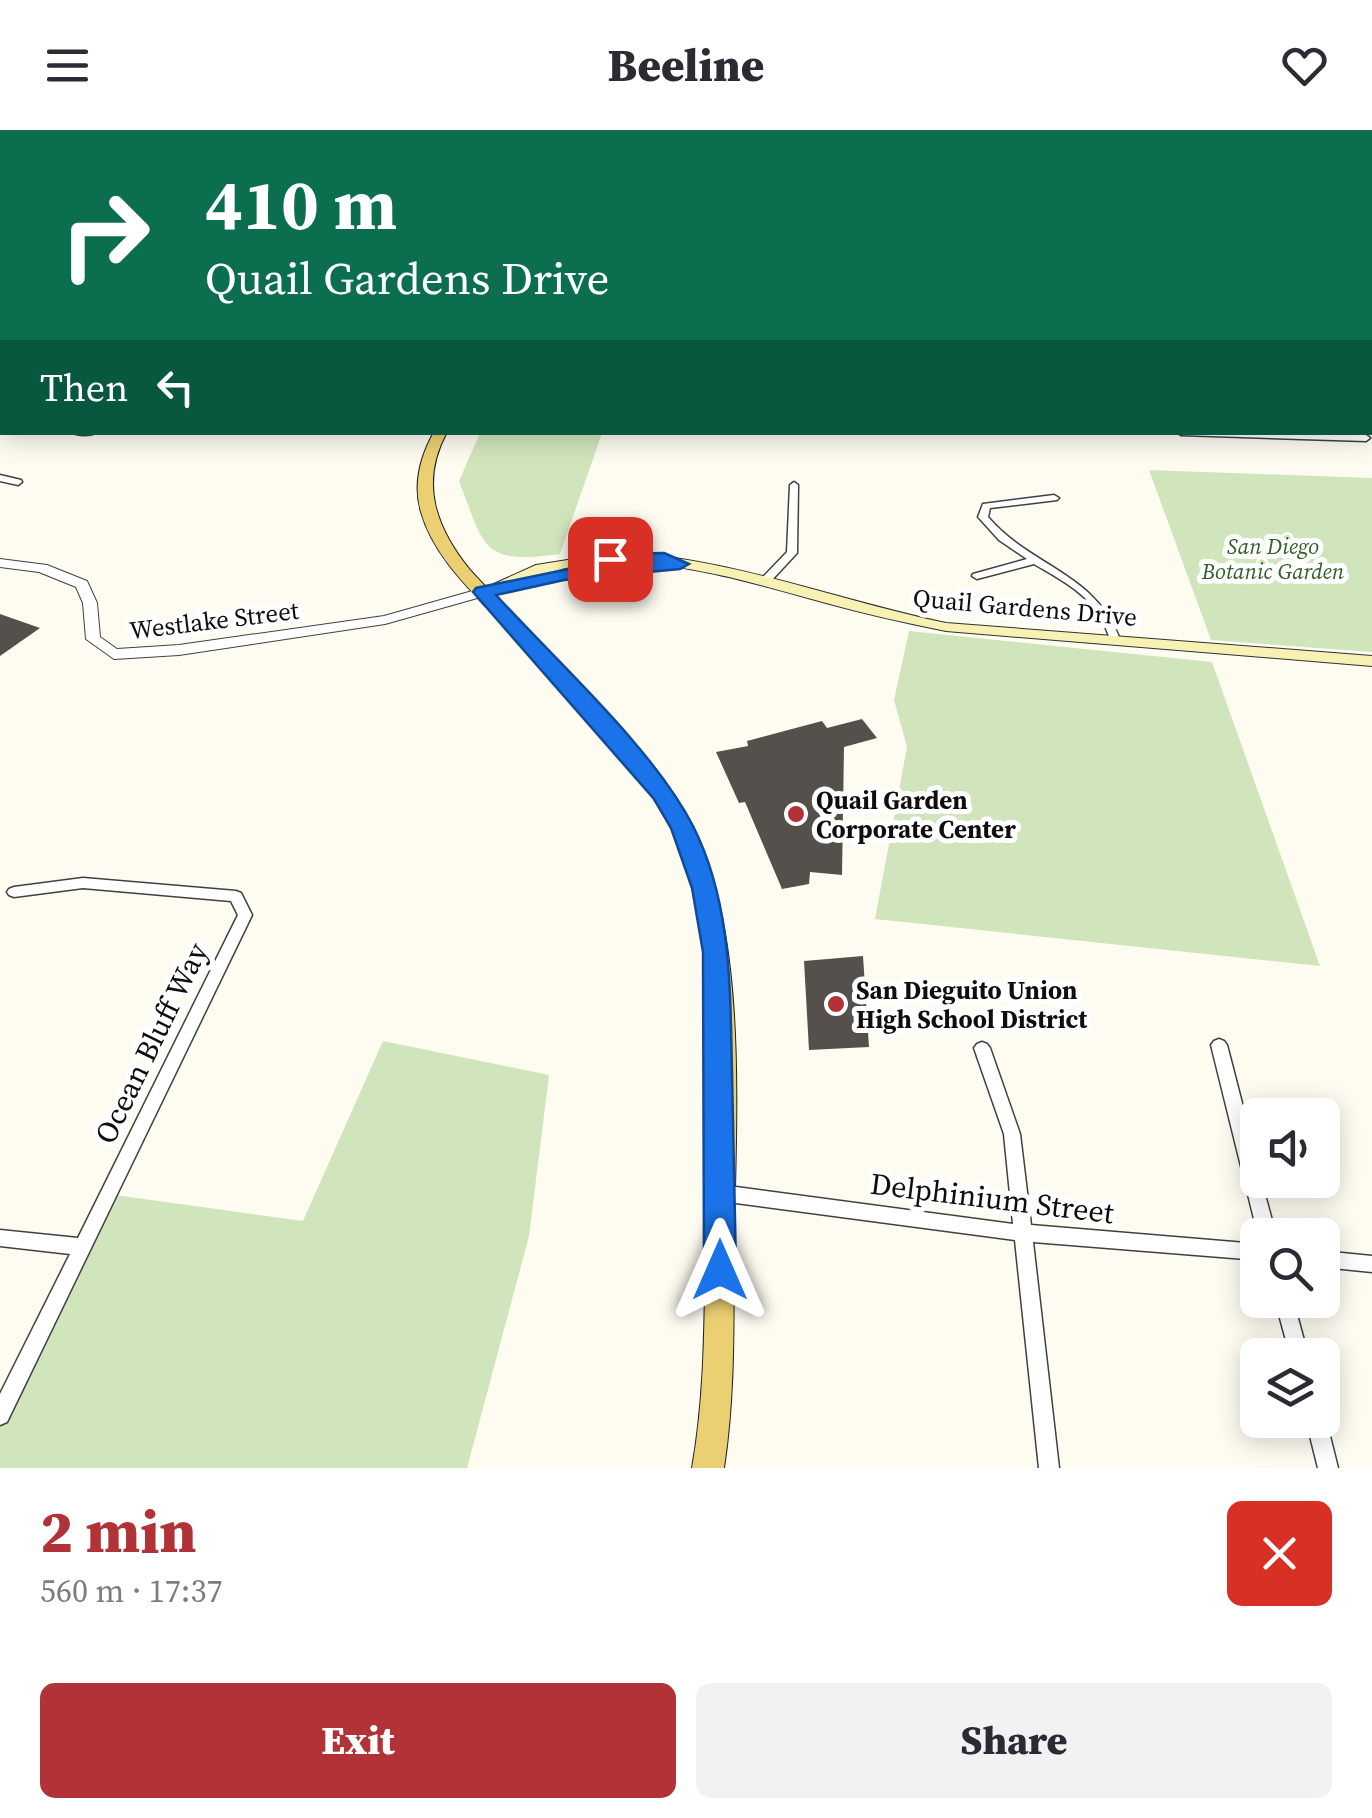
<!DOCTYPE html>
<html lang="en">
<head>
<meta charset="utf-8">
<style>
  body { margin:0; font-family:"Source Serif 4",serif; background:#f2f2f3; color:#2b2b33; height:100vh; display:flex; flex-direction:column; font-size:38px; white-space:nowrap }
  * { box-sizing:border-box; margin:0 }
  p { font-size:32px; color:#7c7c81 }
  .icon { flex:none; width:55px; height:55px; fill:none; stroke:currentColor; stroke-width:2; stroke-linecap:round; stroke-linejoin:round }
  .map { position:relative; height:1338px; overflow:hidden }
  .side { display:flex; flex-direction:column; background:#fff; flex:1 }
  .side>* { flex:none }
  .hud { position:absolute; left:0px; top:0px; width:1372px; height:305px; box-shadow:0 5px 25px #0003; background:#0b6e4f; color:#fff; overflow:hidden }
  .controls { position:absolute; left:1240px; top:968px; display:grid; gap:20px }
  .controls a { display:grid; place-items:center; width:100px; height:100px; border-radius:15px; background:#fff; box-shadow:0 5px 25px #0003; font-size:50px }
  .pin { position:absolute; display:grid; place-items:center; width:85px; height:85px; color:#fff; margin:-42px; border-radius:20px; box-shadow:0 5px 15px #0006 }
  .me { position:absolute; width:110px; margin:-55px; rotate:0deg; stroke-linejoin:round; filter:drop-shadow(0 0 8px #0008) }
  .turn { display:flex; align-items:center; gap:35px; height:210px; padding:0 40px; font-size:45px }
  .turn .icon { width:130px; height:130px; stroke-width:2.5 }
  .turn b { display:block; font-size:70px; line-height:85px }
  .then { display:flex; align-items:center; height:95px; padding:0 40px; background:#0003; gap:20px; font-size:38px }
  .round { display:grid; place-items:center; flex:none; width:105px; height:105px; border-radius:15px; background:#f2f2f3 }
  .overview { display:flex; align-items:center; justify-content:space-between; height:170px; padding:0 40px }
  h1 { font-size:60px; font-weight:800; line-height:75px; color:#b13337 }
  .primary-button { display:flex; gap:20px; margin-top:auto; padding:20px 40px }
  .primary-button a { flex:1; height:115px; border-radius:15px; background:#b13337; color:#fff; font-size:40px; font-weight:800; line-height:115px; text-align:center }
  .primary-button a+a { background:#f2f2f3; color:#2b2b33 }
  header { display:flex; justify-content:space-between; align-items:center; height:130px; padding:0 40px; background:#fff; font-size:45px; font-weight:800 }
  .map>svg:first-child { display:block }
  .green { fill:#d1e5bd }
  .building { fill:#56504c }
  .lines { fill:none; stroke-linecap:round; stroke-linejoin:round }
  .minor-casing { stroke:#414141; stroke-width:3 }
  .tertiary-casing { stroke:#414141; stroke-width:2 }
  .secondary-casing { stroke:#303030; stroke-width:2 }
  .primary-casing { stroke:#1f1f1f; stroke-width:2 }
  .motorway-casing { stroke:#1f1f1f; stroke-width:3 }
  .minor { fill:#fff; fill-rule:evenodd }
  .tertiary { fill:#fff; fill-rule:evenodd }
  .secondary { fill:#f7f1b3; fill-rule:evenodd }
  .primary { fill:#ebd073; fill-rule:evenodd }
  .motorway { fill:#e6a366; fill-rule:evenodd }
  .route { fill:#1a73e8; stroke:#114b97; stroke-width:2.5 }
  .poi-dot { fill:#b13337; stroke:#fff; stroke-width:4 }
  .labels { text-anchor:middle; dominant-baseline:central; stroke-width:10; stroke-linejoin:round; paint-order:stroke }
  .far-park-label { font-size:22px; font-style:italic; fill:#306025; stroke:#fff }
  .street-label { font-size:25px; fill:#0e0e0e; stroke:#fff }
  .poi-label { font-size:25px; font-weight:bold; fill:#0e0e0e; stroke:#fff; text-anchor:start }
  .near-street-label { font-size:30px; fill:#0e0e0e; stroke:#fff }
</style>
</head>
<body>
<header><svg class="icon" aria-label="menu" viewBox="0 0 24 24"><path d="M4 6h16M4 12h16M4 18h16"/></svg>Beeline<svg class="icon" aria-label="heart" viewBox="0 0 24 24"><path d="M12 20l-8-8c-3-5 5-10 8-4 3-6 11-1 8 4z"/></svg></header>
<div class="map">
<svg width="1372" height="1338" viewBox="0 0 1372 1338">
  <rect width="100%" height="100%" fill="#fefbf1"/>
  <path class="green" d="M976,0H1372V118L1370,2Z
    M480,303H602L560,424C481,435 485,418 459,351Z
    M1149,340L1372,348V522L1211,510Z
    M909,501L1212,532L1320,836L875,789L907,617L894,570Z
    M383,911L549,945L529,1106L467,1338H0V1282L108,1064L303,1091Z"/>
  <path class="building" d="M0,484L40,498L0,526Z
    M862,589L877,608L844,617L842,745L810,742L809,754L782,759L745,672L739,673L716,622L748,616L747,611L822,591L827,598Z
    M863,826L869,917L809,920L804,831Z"/>
  <g class="lines">
    <g class="minor-casing">
      <path id="minor" d="M578,0H584L582,2H578Z
        M627,0H633L631,2H627Z
        M0,6L2,7V9L0,10Z
        M0,35H2V39H0Z
        M0,243H2V247H0Z
        M0,266H2V270H0Z
        M0,295L2,296V300L0,301Z
        M72,302H97C91,306 78,306 72,302Z
        M1177,302L1366,305L1370,308L1366,311L1181,305Z
        M0,345L21,350L22,352L18,355L0,351Z
        M794,352L798,355L797,423L771,451H763V447L787,422L790,355Z
        M1054,365L1059,368L1057,370L990,378L988,387C1032,438 1093,441 1120,509L1119,511H1111C1108,504 1105,496 1102,489C1087,463 1058,448 1034,434L977,449L972,446L973,444L1027,429L999,410L980,389L978,387L983,374Z
        M83,748L236,761L241,763L252,785L7,1292L0,1295V1264L70,1124L0,1116V1100L78,1108L238,785L231,771L83,758L14,767L9,765L7,762L9,759L14,757Z
        M1219,909L1224,911L1227,915L1258,1035V1050H1261L1276,1105H1258L1211,915L1214,911Z
        M982,912L987,914L990,918L1020,1004L1031,1095L1258,1114V1130L1033,1112L1059,1338H1039L1015,1110L721,1071L715,1068L713,1063L715,1058L721,1055L1013,1094L1004,1004L974,918L977,914Z
        M1322,1121L1372,1126V1142L1322,1137Z
        M1275,1170H1293L1308,1225H1290Z
        M1322,1283L1326,1290L1338,1338H1318L1306,1290H1322Z"/>
    </g>
    <g class="tertiary-casing">
      <path id="tertiary" d="M0,69H2V73H0Z
        M1370,120H1372V126H1370Z
        M0,190H2V197L0,198Z
        M1370,202H1372V211H1370Z
        M0,429L47,435L87,451L97,473L100,507L117,519L179,515L384,486L483,458L490,462L488,465L385,494L179,525L114,529L86,509L83,473L76,457L39,442L0,437Z"/>
    </g>
    <g class="secondary-casing">
      <path id="secondary" d="M599,425C619,425 640,424 660,426C757,438 850,473 946,493L1372,526V536L946,501C906,493 866,484 826,473C753,453 678,429 600,433C556,435 524,454 483,466L476,462L536,435Z"/>
    </g>
    <g class="primary-casing">
      <path id="primary" d="M434,302H447C419,353 436,398 470,440C545,522 633,596 689,692C748,795 736,985 734,1103C733,1182 736,1260 724,1338H692C706,1260 704,1183 706,1104C710,988 726,797 669,694C628,619 563,559 505,497C474,463 434,428 421,382C413,355 420,327 434,302Z"/>
    </g>
    <g class="motorway-casing">
      <path id="motorway" d="M1370,16H1372V22H1370Z
        M0,91H2V99H0Z"/>
    </g>
    <use href="#minor" class="minor"/>
    <use href="#tertiary" class="tertiary"/>
    <use href="#secondary" class="secondary"/>
    <use href="#primary" class="primary"/>
    <use href="#motorway" class="motorway"/>
  </g>
  <path class="route" d="M664,423L689,434L680,439L564,450L496,465C557,532 652,617 693,696C732,773 730,859 732,942C733,1008 735,1074 736,1140L732,1151L720,1156L709,1151L704,1140L703,822L692,758L671,698L654,669L473,462L476,458L564,440L621,434L603,433V425L610,424Z"/>
  <g class="poi-dot">
    <circle cx="796" cy="684" r="10"/>
    <circle cx="836" cy="874" r="10"/>
  </g>
  <g class="labels">
    <g class="far-park-label">
      <text x="1273" y="416">San Diego<tspan x="1273" dy="25">Botanic Garden</tspan></text>
    </g>
    <g class="street-label">
      <text transform="translate(1025 477) rotate(5)">Quail Gardens Drive</text>
      <text transform="translate(214 490) rotate(-7)">Westlake Street</text>
    </g>
    <g class="poi-label">
      <text x="816" y="670">Quail Garden<tspan x="816" dy="29">Corporate Center</tspan></text>
      <text x="856" y="860">San Dieguito Union<tspan x="856" dy="29">High School District</tspan></text>
    </g>
    <g class="near-street-label">
      <text transform="translate(151 913) rotate(-64)">Ocean Bluff Way</text>
      <text transform="translate(992 1068) rotate(7)">Delphinium Street</text>
    </g>
  </g>
</svg>
<div class="controls">
<a><svg class="icon" aria-label="sound" viewBox="0 0 24 24"><path d="M4 9h4l5-4v14l-5-4H4zM17 9q2 3 0 6"/></svg></a>
<a><svg class="icon" aria-label="search" viewBox="0 0 24 24"><circle cx="10" cy="10" r="6"/><path d="M15 15l6 6"/></svg></a>
<a><svg class="icon" aria-label="layers" viewBox="0 0 24 24"><path d="M12 4l9 5-9 5-9-5zM3 14l9 5 9-5"/></svg></a>
</div>
<div class="pin" style="left:610px;top:429px;background:#d93025"><svg class="icon" aria-label="arrive" viewBox="0 0 24 24"><path d="M6 21V4h12l-3 4 3 4H6"/></svg></div>
<svg class="me" style="left:720px;top:1140px" viewBox="-20 -20 40 40"><path d="M0-17L14 15 0 8-14 15z" fill="#1a73e8" stroke="#fff" stroke-width="4"/></svg>
<div class="hud">
<div class="turn"><svg class="icon" aria-label="right" viewBox="0 0 24 24"><path d="M7 20v-9h11M14 6l5 5-5 5"/></svg><div><b>410 m</b>Quail Gardens Drive</div></div>
<div class="then">Then<svg class="icon" aria-label="left" viewBox="0 0 24 24"><path d="M17 20v-9H6M10 6l-5 5 5 5"/></svg></div>
</div>
</div>
<section class="side">
<div class="overview"><div><h1>2 min</h1><p>560 m · 17:37</p></div><a class="round" style="background:#d93025;color:#fff"><svg class="icon" aria-label="close" viewBox="0 0 24 24"><path d="M6 6l12 12M18 6L6 18"/></svg></a></div>
<div class="primary-button"><a>Exit</a><a>Share</a></div>
</section>
</body>
</html>
